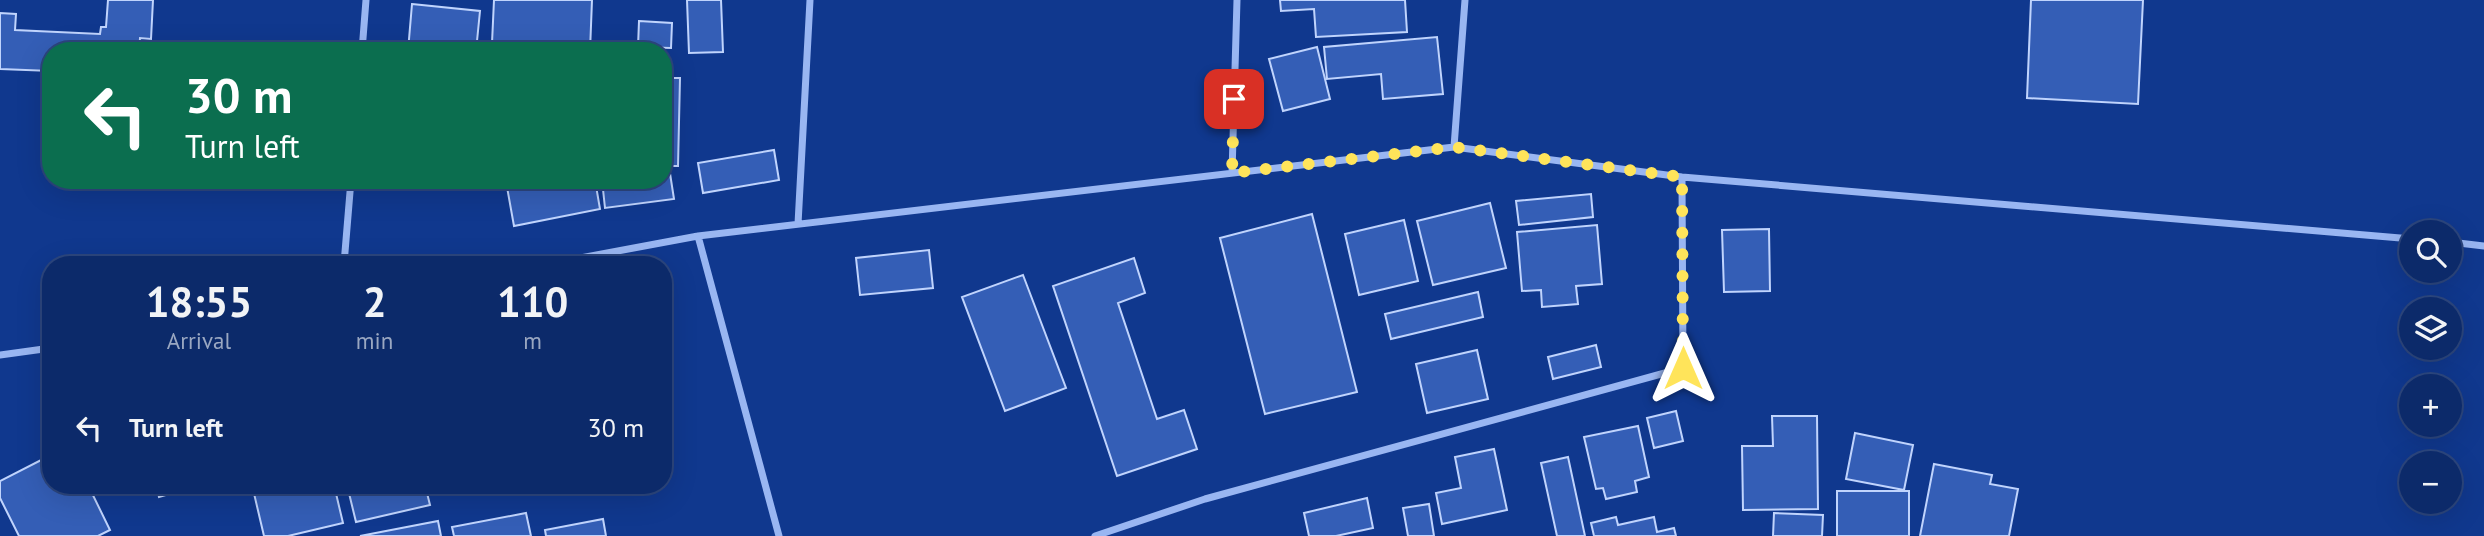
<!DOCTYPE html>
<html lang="en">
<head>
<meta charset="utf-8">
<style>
  body { margin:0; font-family:"PT Sans",sans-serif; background:#153270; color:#f1f3f6; height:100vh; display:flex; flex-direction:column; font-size:26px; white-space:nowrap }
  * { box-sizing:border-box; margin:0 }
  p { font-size:23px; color:#9aa7c1 }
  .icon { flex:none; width:38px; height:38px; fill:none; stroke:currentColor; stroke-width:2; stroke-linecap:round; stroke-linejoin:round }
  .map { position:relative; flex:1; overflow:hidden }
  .side { position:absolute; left:42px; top:256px; width:630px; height:238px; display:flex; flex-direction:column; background:#0c2a6a; border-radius:28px; box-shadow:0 7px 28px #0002,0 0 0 2px #2c467e }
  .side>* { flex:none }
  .guide { position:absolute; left:42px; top:42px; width:630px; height:147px; border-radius:28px; box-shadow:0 7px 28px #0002,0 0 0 2px #2c467e; background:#0b6e4f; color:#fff; overflow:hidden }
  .fabs { position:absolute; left:2399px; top:220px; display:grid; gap:14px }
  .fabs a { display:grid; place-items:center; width:63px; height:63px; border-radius:50%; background:#0c2a6a; box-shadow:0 7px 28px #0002,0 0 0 2px #2c467e; font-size:35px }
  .pin { position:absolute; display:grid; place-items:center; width:60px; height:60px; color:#fff; margin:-30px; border-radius:14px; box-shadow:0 4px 10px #0006 }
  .me { position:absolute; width:77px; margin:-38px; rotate:0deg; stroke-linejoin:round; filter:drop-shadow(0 0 5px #0008) }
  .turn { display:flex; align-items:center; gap:24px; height:147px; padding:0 28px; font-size:32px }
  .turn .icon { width:91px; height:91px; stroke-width:2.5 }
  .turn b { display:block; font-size:49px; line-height:60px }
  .eta { display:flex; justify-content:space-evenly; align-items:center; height:119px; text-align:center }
  .eta b { font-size:42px; font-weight:700; line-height:49px }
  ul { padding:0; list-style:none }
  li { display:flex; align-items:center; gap:21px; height:105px; padding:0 28px }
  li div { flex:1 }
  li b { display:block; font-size:26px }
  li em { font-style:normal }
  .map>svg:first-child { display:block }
  .building { fill:#345eb6; stroke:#c0d4fd; stroke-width:2 }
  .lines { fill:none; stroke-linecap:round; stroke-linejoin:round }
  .minor { stroke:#99b6f2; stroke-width:7 }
  .route { stroke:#ffe45a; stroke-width:12; stroke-dasharray:0 21.6 }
</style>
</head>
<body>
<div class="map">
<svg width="2484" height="536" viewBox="0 0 2484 536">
  <rect width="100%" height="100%" fill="#10388e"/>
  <path class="building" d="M108,0H153L151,39L140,38L139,51H51V71L0,69V13L16,14L15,30L100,34L101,27H106Z
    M494,0H592L590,51H481V43H492Z
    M687,0H721L723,52L689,53Z
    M1280,0H1405L1407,32L1316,37L1314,9L1281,11Z
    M2031,0H2143L2138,104L2027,98Z
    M412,4L480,11L476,51H408Z
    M639,21L672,23L671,48L638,47Z
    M1437,37L1443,94L1383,99L1381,74L1327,79L1324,47Z
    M1317,47L1330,99L1283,111L1269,59Z
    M663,78H680L678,166H663Z
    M774,150L779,180L703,193L698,163Z
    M669,167L674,199L605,208L602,180H663V168Z
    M543,180H595L600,209L514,226L507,187Z
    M1591,194L1593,217L1519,225L1516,201Z
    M1490,203L1506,268L1433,285L1417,221Z
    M1312,214L1357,392L1265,414L1220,238Z
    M1404,220L1418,281L1359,295L1345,234Z
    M1597,225L1602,284L1576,286L1578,304L1542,307L1541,290L1522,291L1517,232Z
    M1769,229L1770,291L1724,292L1722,230Z
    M929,250L933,288L860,295L856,258Z
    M1134,258L1145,293L1118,303L1157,419L1184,410L1197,449L1117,476L1053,286Z
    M1023,275L1066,388L1005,411L962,297Z
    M1478,292L1483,317L1391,339L1385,314Z
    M1596,345L1601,367L1553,379L1548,357Z
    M1477,350L1488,399L1427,413L1416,364Z
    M1676,411L1683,441L1654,448L1647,418Z
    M1772,416H1817L1818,509L1743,510L1742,446H1773Z
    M1638,426L1649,477L1635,481L1637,492L1606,499L1603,488L1596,489L1584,437Z
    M1855,433L1913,445L1904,490L1846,479Z
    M1494,449L1507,510L1442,524L1436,493L1461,488L1455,457Z
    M51,455V485H88L110,530L98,536H19L0,498V481Z
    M1568,457L1585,536H1557L1541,463Z
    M1934,464L1992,475L1990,484L2018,489L2009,536H1920Z
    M156,485H200L159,497Z
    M252,485H334L343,523L288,536H264Z
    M347,485H425L430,505L356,522Z
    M1837,491H1909V536H1837Z
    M1367,498L1373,528L1336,536H1309L1304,513Z
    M1429,504L1434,536H1408L1403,508Z
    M526,513L531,536H454L452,527Z
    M1774,513L1823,515L1822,536H1773Z
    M1616,517L1618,525L1654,517L1657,532L1674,528L1676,536H1594L1591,523Z
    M603,519L606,536H546L545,530Z
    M438,521L441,536H360Z"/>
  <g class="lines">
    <path class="minor" d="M362,51L366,0
      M1454,147L1465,0
      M1232,173L1237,0
      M798,224L810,0
      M698,236L779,536
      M2450,242L2484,246
      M344,264L351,180
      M548,264L698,236L1454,147L1682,177L2412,239
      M0,355L51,348
      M1095,536L1205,499L1683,368L1682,177"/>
  </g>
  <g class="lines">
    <path class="route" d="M1234,99L1232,173L1454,147L1682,177L1683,368"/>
  </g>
</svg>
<div class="fabs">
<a><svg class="icon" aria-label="search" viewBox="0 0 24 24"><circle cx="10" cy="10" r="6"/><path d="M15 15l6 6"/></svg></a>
<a><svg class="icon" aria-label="layers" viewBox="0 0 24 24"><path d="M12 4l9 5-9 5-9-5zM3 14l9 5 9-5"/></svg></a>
<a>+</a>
<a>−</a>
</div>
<div class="pin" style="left:1234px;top:99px;background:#d93025"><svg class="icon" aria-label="arrive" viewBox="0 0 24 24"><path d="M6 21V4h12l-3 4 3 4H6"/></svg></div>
<svg class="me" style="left:1683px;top:368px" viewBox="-20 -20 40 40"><path d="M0-17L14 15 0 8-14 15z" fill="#ffe45a" stroke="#fff" stroke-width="4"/></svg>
<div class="guide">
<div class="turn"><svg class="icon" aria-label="left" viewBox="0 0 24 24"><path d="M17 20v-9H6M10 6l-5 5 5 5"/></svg><div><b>30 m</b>Turn left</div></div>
</div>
<section class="side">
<div class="eta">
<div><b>18:55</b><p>Arrival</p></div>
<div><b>2</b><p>min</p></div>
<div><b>110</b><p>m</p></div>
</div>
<ul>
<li><svg class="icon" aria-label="left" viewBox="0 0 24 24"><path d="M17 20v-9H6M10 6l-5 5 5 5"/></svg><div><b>Turn left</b></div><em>30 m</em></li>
</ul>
</section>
</div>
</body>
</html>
